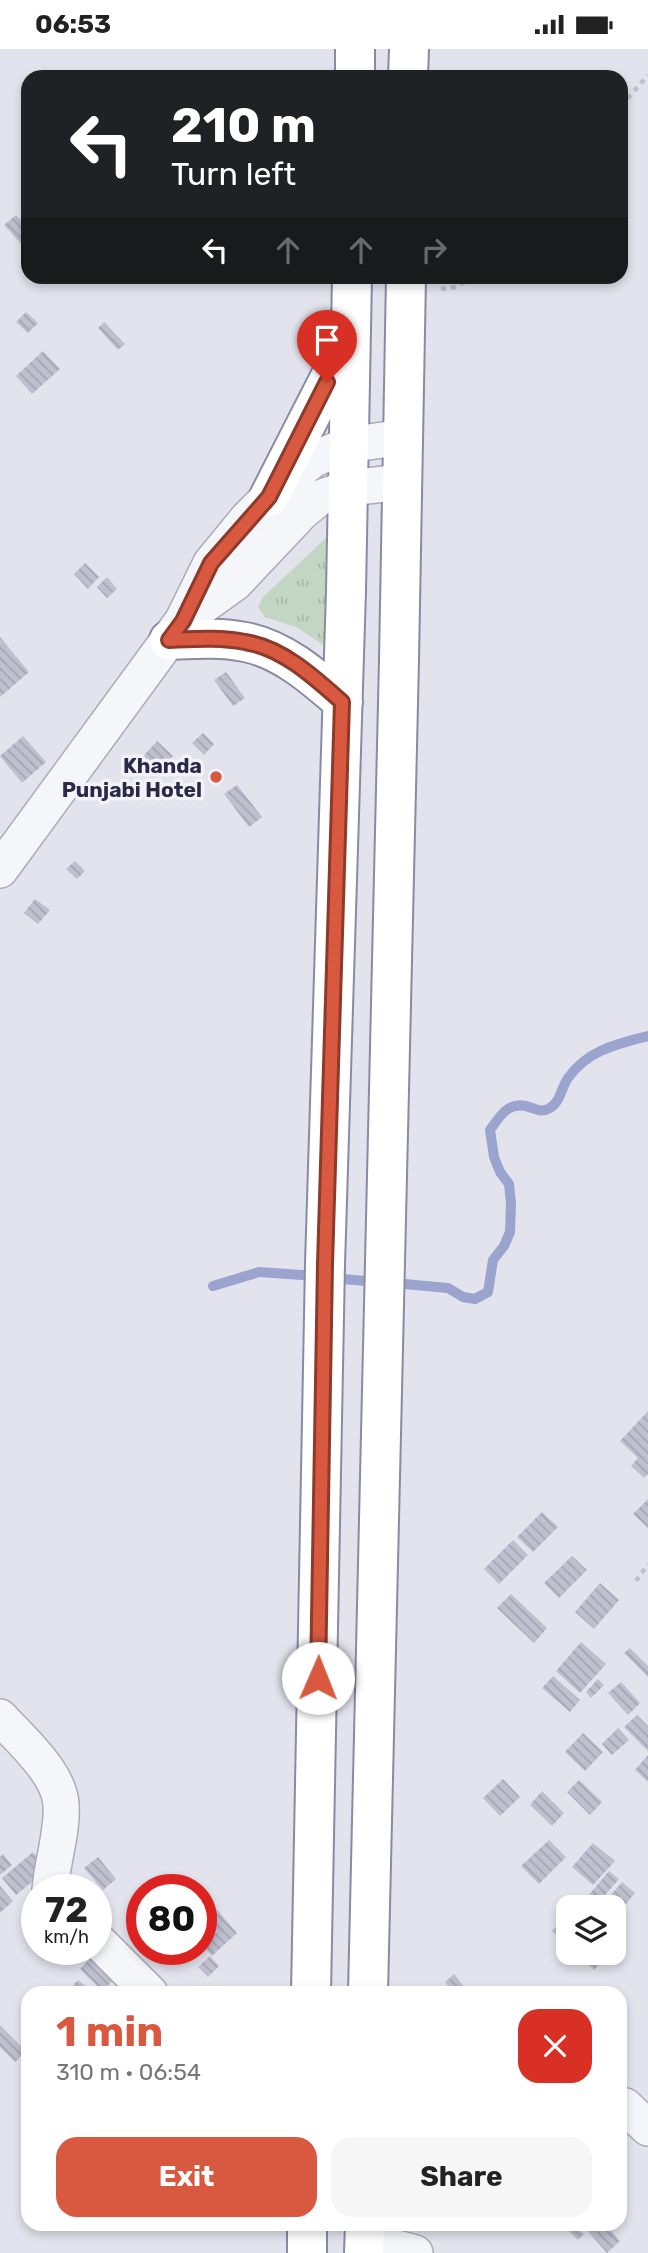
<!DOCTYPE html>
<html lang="en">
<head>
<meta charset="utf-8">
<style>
  body { margin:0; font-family:Rubik,sans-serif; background:#f6f6f6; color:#222; height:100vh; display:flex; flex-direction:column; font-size:26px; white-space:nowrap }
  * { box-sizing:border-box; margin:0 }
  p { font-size:23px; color:#767676 }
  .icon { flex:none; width:38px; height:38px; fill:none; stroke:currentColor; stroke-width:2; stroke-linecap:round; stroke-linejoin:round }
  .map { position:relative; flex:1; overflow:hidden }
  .sheet { position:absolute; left:21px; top:1937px; width:606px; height:245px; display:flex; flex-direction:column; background:#fff; border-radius:21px; box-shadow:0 4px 10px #0003 }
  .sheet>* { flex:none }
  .guide { position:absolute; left:21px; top:21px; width:607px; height:214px; border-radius:21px; box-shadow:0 4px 10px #0003; background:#202124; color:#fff; overflow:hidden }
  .controls { position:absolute; left:556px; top:1846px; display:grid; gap:14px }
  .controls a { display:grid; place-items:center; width:70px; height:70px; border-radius:14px; background:#fff; box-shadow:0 4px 10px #0003; font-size:35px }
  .speed { position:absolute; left:21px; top:1825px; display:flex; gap:14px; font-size:35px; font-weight:700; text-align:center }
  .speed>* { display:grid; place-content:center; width:91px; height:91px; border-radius:50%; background:#fff; box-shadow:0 4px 10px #0003; line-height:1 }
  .speed small { font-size:18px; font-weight:400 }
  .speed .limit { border:10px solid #d22; background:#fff; color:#111 }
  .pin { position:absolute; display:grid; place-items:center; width:60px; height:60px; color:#fff; margin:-72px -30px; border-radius:50% 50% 50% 0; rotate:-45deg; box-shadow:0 0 7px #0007 }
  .pin .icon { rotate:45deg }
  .me { position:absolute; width:77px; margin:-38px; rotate:1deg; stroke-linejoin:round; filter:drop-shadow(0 0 5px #0008) }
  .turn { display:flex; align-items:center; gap:24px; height:147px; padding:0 35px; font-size:32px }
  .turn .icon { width:91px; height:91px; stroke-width:2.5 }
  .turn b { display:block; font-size:49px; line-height:60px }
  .lanes { display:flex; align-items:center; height:66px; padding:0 35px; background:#0003; justify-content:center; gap:35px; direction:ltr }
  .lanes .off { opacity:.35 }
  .round { display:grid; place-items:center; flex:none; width:74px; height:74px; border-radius:21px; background:#f6f6f6 }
  .overview { display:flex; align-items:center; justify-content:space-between; height:119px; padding:0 35px }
  h1 { font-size:42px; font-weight:700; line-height:52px; color:#d85940 }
  .cta { display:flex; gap:14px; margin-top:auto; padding:14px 35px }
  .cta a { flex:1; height:80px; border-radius:21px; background:#d85940; color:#fff; font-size:28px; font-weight:700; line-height:80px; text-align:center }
  .cta a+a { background:#f6f6f6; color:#222 }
  .status { display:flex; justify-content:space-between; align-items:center; height:49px; padding:0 35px; background:#fff; direction:ltr }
  .status svg { height:19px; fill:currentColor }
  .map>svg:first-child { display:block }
  .grass { fill:url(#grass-tufts) }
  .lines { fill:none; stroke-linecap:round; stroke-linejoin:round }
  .stream { stroke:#9ba4ce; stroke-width:10 }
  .building { fill:url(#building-back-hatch) }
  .minor-casing { stroke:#aaacba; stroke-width:38 }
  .highway-casing { stroke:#888ba3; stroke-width:42 }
  .path { stroke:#c0c1ca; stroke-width:4.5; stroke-dasharray:5 5; stroke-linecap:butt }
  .minor { stroke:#f5f6f9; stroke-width:35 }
  .highway { stroke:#fff; stroke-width:38 }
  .route-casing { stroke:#8c3a2a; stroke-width:18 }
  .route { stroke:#d85940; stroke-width:12 }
  .poi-dot { fill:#d85940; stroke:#f2f3f9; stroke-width:2.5 }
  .labels { text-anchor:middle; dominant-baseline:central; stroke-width:7; stroke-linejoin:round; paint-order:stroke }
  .poi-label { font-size:21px; font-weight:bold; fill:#292a45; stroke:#f2f3f9; text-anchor:end }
</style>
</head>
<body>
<div class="status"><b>06:53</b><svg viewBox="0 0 49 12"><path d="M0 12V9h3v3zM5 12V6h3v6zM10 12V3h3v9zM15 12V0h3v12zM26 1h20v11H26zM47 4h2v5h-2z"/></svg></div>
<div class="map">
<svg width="648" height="2204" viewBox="0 0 648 2204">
  <defs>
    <pattern id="grass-tufts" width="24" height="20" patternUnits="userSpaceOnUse" patternTransform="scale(1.75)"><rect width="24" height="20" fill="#c3d6c4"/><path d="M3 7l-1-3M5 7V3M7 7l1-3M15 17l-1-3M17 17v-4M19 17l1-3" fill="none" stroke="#a8b8aa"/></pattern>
    <pattern id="building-back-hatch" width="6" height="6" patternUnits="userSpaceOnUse" patternTransform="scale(1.75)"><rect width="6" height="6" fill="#bfc0cf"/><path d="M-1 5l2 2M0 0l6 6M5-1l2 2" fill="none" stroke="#a4a5b3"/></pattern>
  </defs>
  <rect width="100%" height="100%" fill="#e2e3ec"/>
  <path class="grass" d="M326,489H330L329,597H325L296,578L265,568L258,558L263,548Z"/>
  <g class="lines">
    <path class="stream" d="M331,1229L378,1233
      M393,1234L448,1239L463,1248L475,1250L488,1243L493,1211L504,1197L510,1183L511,1154L509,1135L500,1123L494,1108L490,1081C501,1065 510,1050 532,1059C538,1061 542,1063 548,1060C560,1055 561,1039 568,1029C588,1001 617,995 648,987
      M213,1237L259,1223L316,1227"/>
  </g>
  <path class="building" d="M16,166L28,179V192L23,197L4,176Z
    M26,263L38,274L28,284L16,273Z
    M104,273L125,295L118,301L98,279Z
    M43,302L60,320L32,345L16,327Z
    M85,514L99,528L88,540L74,525Z
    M107,528L117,540L107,549L97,538Z
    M0,588L29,623L0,648Z
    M226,623L245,649L233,657L214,631Z
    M203,684L214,695L204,706L192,694Z
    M23,687L46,713L22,734L0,707Z
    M157,692L173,707L155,727L139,712Z
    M237,736L262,768L249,778L224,745Z
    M75,812L85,822L77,830L66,820Z
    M35,850L50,861L38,875L24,864Z
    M648,1362V1425L644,1429L631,1417L638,1409L620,1392Z
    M648,1450V1479L633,1465Z
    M542,1463L558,1478L533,1503L517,1488Z
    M513,1491L528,1506L499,1535L484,1520Z
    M572,1507L587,1521L559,1549L544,1534Z
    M600,1534L619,1551L594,1580L575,1563Z
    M511,1545L547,1579L534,1594L497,1559Z
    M581,1593L606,1615L580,1644L556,1622Z
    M630,1599L648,1617V1628L624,1604Z
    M553,1627L580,1651L570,1663L542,1639Z
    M598,1630L604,1636L591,1649L586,1643Z
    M621,1633L640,1654L628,1666L608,1644Z
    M637,1666L648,1677V1702L624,1678Z
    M618,1679L629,1691L612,1706L602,1695Z
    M583,1684L603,1703L585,1722L565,1703Z
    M648,1706V1733L635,1721Z
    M503,1730L520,1748L500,1767L483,1749Z
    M579,1731L602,1753L590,1766L567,1743Z
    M542,1742L564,1764L552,1777L530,1756Z
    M549,1791L566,1808L539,1835L521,1817Z
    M593,1794L615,1812L593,1836L572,1818Z
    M33,1803L46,1821L16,1846L2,1829Z
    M3,1805L12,1816L0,1826V1808Z
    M98,1808L116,1830L103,1841L84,1819Z
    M609,1822L619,1830L598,1854L588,1847Z
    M622,1833L635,1844L617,1866L614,1858H609L604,1854Z
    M0,1837L13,1852L0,1864Z
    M212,1855L237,1884L212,1907L202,1896L217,1883L201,1865Z
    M569,1864V1898L552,1882Z
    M99,1900L122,1923L102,1942L80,1920Z
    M576,1904H609L594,1921Z
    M210,1907L219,1917L208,1928L198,1918Z
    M454,1925L465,1939L458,1944H453L445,1933Z
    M78,1931L89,1940L85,1944H66Z
    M0,1976L26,2002L15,2013L0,1998Z
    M572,2175L584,2185L578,2191L567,2180Z
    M590,2175H605L620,2192L607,2204L585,2179Z"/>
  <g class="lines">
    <g class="minor-casing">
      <path id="minor" d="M186,569L235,534L301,464L319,449L348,439L403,433
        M0,821L183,571L211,514L248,469L282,435L314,410L348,396L403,388
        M0,1668C20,1690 59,1724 61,1755C63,1783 52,1813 50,1841
        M96,1890L150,1944
        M625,2057L648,2079
        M364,2190L415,2204"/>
    </g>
    <g class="highway-casing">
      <path id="highway" d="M355,28V0
        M408,28L409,0
        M269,448L346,297
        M169,591C194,590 220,588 245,593C283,600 315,629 343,653
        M311,1944L325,1215L346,542L352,228
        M368,1944L399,611L406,228
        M307,2204V2175
        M364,2204L365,2175"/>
    </g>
    <path class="path" d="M621,57L648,26
      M441,240L456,238L471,228
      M636,1532L648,1515"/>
    <use href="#minor" class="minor"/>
    <use href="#highway" class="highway"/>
  </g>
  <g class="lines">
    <g class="route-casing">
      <path id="route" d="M318,1629L325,1215L342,653C315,629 283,599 245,593C220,588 194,590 169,591L183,572L211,514L269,448L327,333"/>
    </g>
    <use href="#route" class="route"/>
  </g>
  <circle class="poi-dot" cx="216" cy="728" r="7"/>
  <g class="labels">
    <g class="poi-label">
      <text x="202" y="716">Khanda<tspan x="202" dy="24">Punjabi Hotel</tspan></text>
    </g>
  </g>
</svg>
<div class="controls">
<a><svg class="icon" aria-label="layers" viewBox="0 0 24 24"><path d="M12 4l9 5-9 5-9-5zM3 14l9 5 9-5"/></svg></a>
</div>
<div class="speed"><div>72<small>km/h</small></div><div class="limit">80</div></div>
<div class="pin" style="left:327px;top:333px;background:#d93025"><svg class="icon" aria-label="arrive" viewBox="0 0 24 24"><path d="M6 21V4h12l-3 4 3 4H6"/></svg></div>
<svg class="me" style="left:318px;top:1629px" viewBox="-20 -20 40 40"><circle r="19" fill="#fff"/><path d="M0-13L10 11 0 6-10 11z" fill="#d85940"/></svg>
<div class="guide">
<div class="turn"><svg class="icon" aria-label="left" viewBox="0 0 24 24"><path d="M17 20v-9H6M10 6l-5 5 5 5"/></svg><div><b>210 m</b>Turn left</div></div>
<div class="lanes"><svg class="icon" aria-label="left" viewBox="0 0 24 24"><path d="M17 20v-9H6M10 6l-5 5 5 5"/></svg><svg class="icon off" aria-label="ahead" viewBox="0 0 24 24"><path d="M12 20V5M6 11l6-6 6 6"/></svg><svg class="icon off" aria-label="ahead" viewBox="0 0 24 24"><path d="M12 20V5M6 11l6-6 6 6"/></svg><svg class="icon off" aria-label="right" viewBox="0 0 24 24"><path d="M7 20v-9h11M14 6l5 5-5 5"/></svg></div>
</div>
<section class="sheet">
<div class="overview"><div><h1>1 min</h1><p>310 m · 06:54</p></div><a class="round" style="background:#d93025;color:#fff"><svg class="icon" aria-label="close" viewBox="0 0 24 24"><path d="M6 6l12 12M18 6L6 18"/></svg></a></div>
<div class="cta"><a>Exit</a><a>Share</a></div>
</section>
</div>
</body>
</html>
